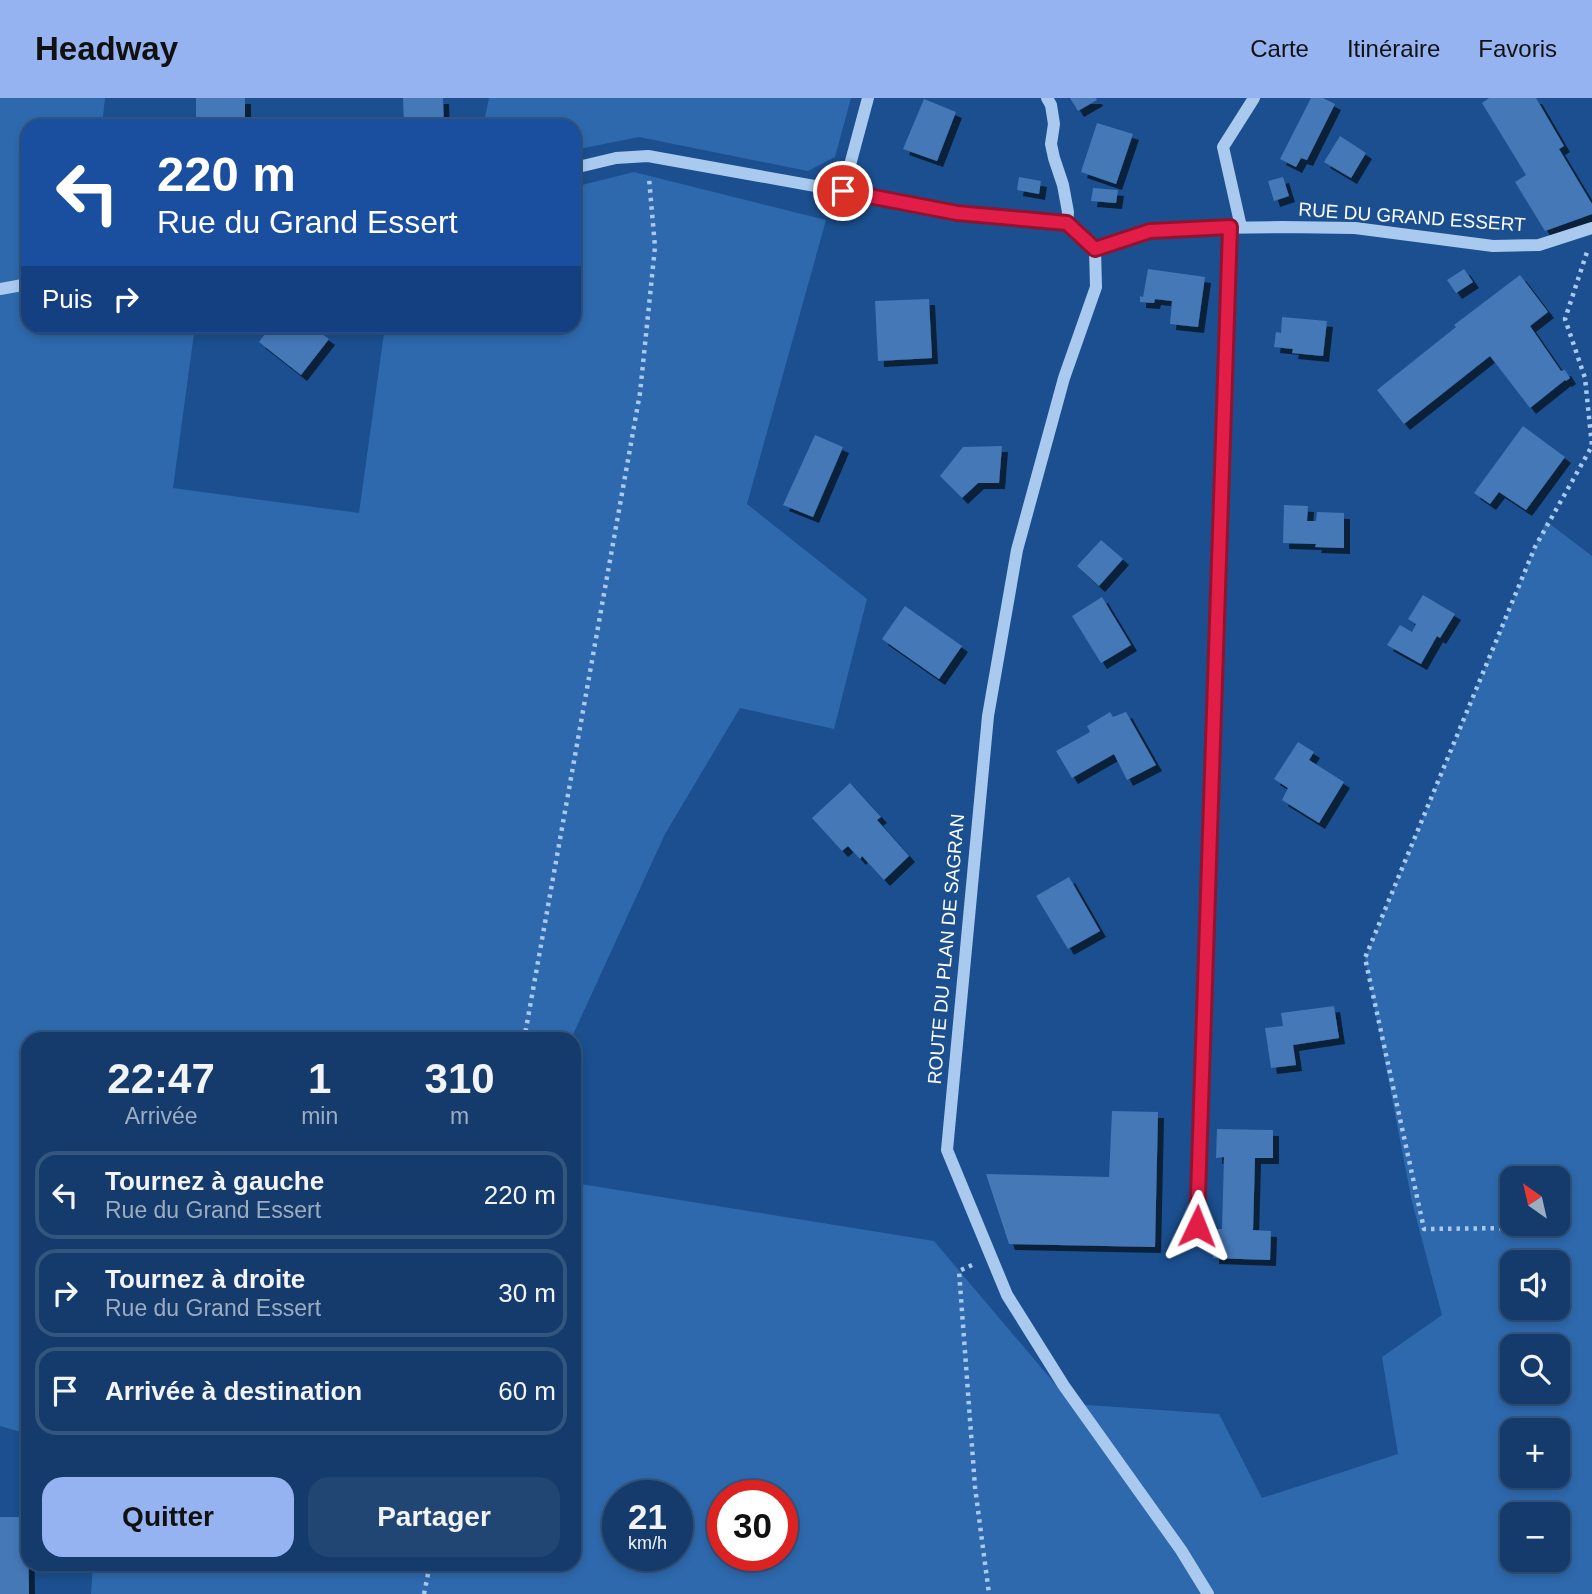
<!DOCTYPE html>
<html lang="fr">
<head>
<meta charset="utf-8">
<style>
  body { margin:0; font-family:Helvetica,sans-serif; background:#214673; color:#f1f3f6; height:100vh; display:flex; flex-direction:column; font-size:26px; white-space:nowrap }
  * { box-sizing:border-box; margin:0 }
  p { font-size:23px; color:#9dadc1 }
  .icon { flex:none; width:38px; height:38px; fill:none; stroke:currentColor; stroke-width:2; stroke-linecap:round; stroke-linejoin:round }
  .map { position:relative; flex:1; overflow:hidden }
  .details { position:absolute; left:21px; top:934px; width:560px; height:539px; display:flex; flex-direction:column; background:#143b6b; border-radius:21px; box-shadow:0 4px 10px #0003,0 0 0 2px #33557e }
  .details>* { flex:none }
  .top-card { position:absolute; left:21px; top:21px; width:560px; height:214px; border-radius:21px; box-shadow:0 4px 10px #0003,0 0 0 2px #33557e; background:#1a4fa0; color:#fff; overflow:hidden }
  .needle { width:46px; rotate:326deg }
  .buttons { position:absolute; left:1500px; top:1068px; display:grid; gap:14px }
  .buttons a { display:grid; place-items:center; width:70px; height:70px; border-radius:14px; background:#143b6b; box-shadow:0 4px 10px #0003,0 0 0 2px #33557e; font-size:35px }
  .speed { position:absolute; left:602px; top:1382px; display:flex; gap:14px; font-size:35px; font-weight:700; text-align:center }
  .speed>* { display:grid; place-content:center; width:91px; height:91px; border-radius:50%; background:#143b6b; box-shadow:0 4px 10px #0003,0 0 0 2px #33557e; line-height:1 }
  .speed small { font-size:18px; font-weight:400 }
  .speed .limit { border:10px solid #d22; background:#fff; color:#111 }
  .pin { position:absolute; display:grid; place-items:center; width:60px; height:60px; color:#fff; margin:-30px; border:4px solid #fff; border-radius:50%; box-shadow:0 2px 7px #0007 }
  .me { position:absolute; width:77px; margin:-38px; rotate:2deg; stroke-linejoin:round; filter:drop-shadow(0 0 5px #0008) }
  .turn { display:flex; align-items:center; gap:24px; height:147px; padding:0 21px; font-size:32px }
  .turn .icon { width:91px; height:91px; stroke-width:2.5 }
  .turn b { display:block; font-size:49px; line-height:60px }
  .then { display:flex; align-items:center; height:66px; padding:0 21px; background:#0003; gap:14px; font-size:26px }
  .eta { display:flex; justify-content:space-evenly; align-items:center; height:119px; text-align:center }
  .eta b { font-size:42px; font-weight:800; line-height:49px }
  .primary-button { display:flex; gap:14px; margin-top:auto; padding:14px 21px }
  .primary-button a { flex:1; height:80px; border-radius:21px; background:#95b2f1; color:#111; font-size:28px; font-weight:800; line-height:80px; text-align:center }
  .primary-button a+a { background:#214673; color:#f1f3f6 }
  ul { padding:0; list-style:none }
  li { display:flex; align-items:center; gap:21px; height:88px; margin:0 14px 10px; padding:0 7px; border:4px solid #33557e; border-radius:21px }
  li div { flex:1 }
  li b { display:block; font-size:26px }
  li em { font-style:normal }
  header { display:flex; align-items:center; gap:42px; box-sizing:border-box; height:98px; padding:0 35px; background:#95b2f1; color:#111 }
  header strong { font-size:33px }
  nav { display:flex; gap:38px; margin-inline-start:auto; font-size:24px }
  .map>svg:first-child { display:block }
  .green { fill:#2e69ad; fill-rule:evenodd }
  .building { fill:#4478b7; filter:url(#shadow) }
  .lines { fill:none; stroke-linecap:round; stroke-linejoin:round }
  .path { stroke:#a9c9ee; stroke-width:4.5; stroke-dasharray:3.5 5; stroke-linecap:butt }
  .minor { stroke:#a9c9ee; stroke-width:12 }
  .route-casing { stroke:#92132f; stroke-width:18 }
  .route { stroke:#e11d48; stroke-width:12 }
  .labels { text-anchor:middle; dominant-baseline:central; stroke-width:5; stroke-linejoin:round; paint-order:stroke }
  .street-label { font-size:19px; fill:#fff; stroke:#1b4f8f }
</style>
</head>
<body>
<header>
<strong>Headway</strong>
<nav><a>Carte</a><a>Itinéraire</a><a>Favoris</a></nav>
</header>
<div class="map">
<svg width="1592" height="1496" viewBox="0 0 1592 1496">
  <defs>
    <filter id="shadow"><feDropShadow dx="6" dy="6" stdDeviation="0" flood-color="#0009"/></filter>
  </defs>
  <rect width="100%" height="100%" fill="#1b4f8f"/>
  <path class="green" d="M0,0H105L102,28H28V228H195L173,390L359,415L385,228H574V89L634,74L826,122L747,406L867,501L834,631L740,610L665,736L571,941L28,942V1336L0,1328Z
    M489,0H851L835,59L808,73L639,39L574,52V28H483Z
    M1546,423L1592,458V1496H91L93,1467L574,1466V1085L934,1143L1072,1306L1219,1316L1262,1400L1398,1356L1382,1259L1442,1217L1412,1104L1365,860ZM1512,1080H1558V1125H1512ZM1512,1164H1558V1209H1512ZM1512,1248H1558V1293H1512ZM1512,1332H1558V1377H1512ZM618,1398H677V1458H618ZM723,1398H782V1458H723ZM1512,1416H1558V1461H1512Z"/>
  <path class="building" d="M196,0H245V23H196Z
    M403,0H443L444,28H404Z
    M1070,0H1096L1097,2L1078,13Z
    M1311,0H1323L1335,6L1307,62L1301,60L1296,69L1280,61Z
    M1489,0H1536L1564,48L1559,51L1592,106V116L1545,133L1515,84L1526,77L1482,5Z
    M924,1L956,14L937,63L903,51Z
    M1097,25L1133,36L1116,86L1081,74Z
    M1340,38L1366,55L1351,80L1324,64Z
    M1019,79L1041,83L1039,96L1017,92Z
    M1283,79L1289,98L1274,103L1268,83Z
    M1093,90L1118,92L1116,105L1091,103Z
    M1148,171L1205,179L1198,229L1170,226L1172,203L1155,201L1154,205L1140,204V198L1143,199Z
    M1464,171L1473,184L1456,195L1447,182Z
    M1520,177L1548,214L1530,228L1561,273L1565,272L1570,280L1566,283L1565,282L1530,310L1490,258L1404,326L1377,292L1456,229L1454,227Z
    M929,201L932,260L878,263L875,203Z
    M1282,219L1327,223L1323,258L1292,255L1293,251L1274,249L1276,234L1281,235Z
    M271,228H311L329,241L301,277L259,244Z
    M1523,328L1565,359L1526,412L1499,394L1490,406L1474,395Z
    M815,337L843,349L813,419L783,407Z
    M1002,348L999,385H978L962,400L940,378L963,349Z
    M1284,407L1308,408L1307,423H1316L1317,414L1344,415V450L1315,449L1316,446L1283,445Z
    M1101,442L1123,461L1099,488L1077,468Z
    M1423,497L1455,516L1440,540L1437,538L1421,566L1387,547L1400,527L1412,534L1416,526L1408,521Z
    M1102,499L1131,547L1101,565L1072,518Z
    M905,508L962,548L939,581L882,541Z
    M1110,614L1113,619L1126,614L1156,667L1127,682L1114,656L1072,680L1056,653L1090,634L1087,628Z
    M1298,644L1314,654L1309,662L1344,684L1319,725L1282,702L1288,690L1274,681Z
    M850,685L881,719L877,722L909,758L884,782L862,758L860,761L848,748L842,753L812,720Z
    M1069,779L1100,833L1068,851L1036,798Z
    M1334,908L1339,940L1293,947L1296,967L1271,970L1265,930L1283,928L1281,915Z
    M1112,1013L1158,1014L1155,1149L1009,1146L986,1076L1109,1079Z
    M1217,1031L1273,1032V1060H1255L1253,1132L1271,1133L1270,1162L1213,1160L1214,1131H1222L1224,1059L1216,1060Z
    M0,1419H28L29,1496H0Z"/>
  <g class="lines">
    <path class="path" d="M524,942L640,295L655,149L649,80
      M1511,1130L1424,1131L1365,860L1535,449L1592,348L1585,280L1565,221L1588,151
      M972,1167L959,1173L975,1389L989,1496
      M424,1496L430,1466"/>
    <path class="minor" d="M1047,0L1051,7L1054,26L1051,46L1054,60L1063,87L1068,114L1067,125
      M574,70L616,60L648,58L876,99L957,115L1067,125L1095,151L1150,133L1210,130L1282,129L1355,130L1493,148L1539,147L1592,130
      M843,93L868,0
      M1241,129L1223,49L1254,0
      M1095,151L1096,189L1064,280L1017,452L988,618L947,1052L1007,1197L1064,1288L1181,1452L1208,1496
      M0,191L28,186
      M1197,1128L1230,129"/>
  </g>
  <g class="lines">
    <g class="route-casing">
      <path id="route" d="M843,93L957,115L1067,125L1095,151L1150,133L1230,129L1197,1128"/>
    </g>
    <use href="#route" class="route"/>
  </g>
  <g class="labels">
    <g class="street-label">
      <text transform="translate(1412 119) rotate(4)">RUE DU GRAND ESSERT</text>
      <text transform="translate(946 851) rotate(-85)">ROUTE DU PLAN DE SAGRAN</text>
    </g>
  </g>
</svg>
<div class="buttons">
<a><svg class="needle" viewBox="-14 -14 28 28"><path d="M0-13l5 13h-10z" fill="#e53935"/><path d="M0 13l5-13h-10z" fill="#9dadc1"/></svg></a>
<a><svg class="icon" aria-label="sound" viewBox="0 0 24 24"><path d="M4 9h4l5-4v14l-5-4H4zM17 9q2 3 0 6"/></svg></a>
<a><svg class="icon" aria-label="search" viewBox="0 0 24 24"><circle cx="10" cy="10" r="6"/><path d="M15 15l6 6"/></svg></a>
<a>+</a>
<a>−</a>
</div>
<div class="speed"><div>21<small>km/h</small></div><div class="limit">30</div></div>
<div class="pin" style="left:843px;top:93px;background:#d93025"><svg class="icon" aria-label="arrive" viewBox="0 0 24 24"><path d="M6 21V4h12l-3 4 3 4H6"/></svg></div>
<svg class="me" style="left:1197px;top:1128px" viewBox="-20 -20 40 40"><path d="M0-17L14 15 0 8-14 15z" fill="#e11d48" stroke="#fff" stroke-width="4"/></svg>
<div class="top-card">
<div class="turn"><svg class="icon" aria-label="left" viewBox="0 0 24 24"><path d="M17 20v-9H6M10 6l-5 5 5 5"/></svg><div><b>220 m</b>Rue du Grand Essert</div></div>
<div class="then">Puis<svg class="icon" aria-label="right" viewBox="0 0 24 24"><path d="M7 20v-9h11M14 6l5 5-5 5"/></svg></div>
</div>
<section class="details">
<div class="eta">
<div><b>22:47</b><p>Arrivée</p></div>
<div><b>1</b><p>min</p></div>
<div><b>310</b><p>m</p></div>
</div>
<ul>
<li><svg class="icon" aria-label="left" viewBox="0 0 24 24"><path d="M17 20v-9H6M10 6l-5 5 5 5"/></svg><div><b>Tournez à gauche</b><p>Rue du Grand Essert</p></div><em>220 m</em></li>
<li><svg class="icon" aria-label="right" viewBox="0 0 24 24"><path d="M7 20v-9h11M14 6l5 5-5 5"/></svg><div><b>Tournez à droite</b><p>Rue du Grand Essert</p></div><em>30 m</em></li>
<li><svg class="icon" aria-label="arrive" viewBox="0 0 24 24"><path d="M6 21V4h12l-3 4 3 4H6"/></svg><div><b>Arrivée à destination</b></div><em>60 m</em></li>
</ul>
<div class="primary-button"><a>Quitter</a><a>Partager</a></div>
</section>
</div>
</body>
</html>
